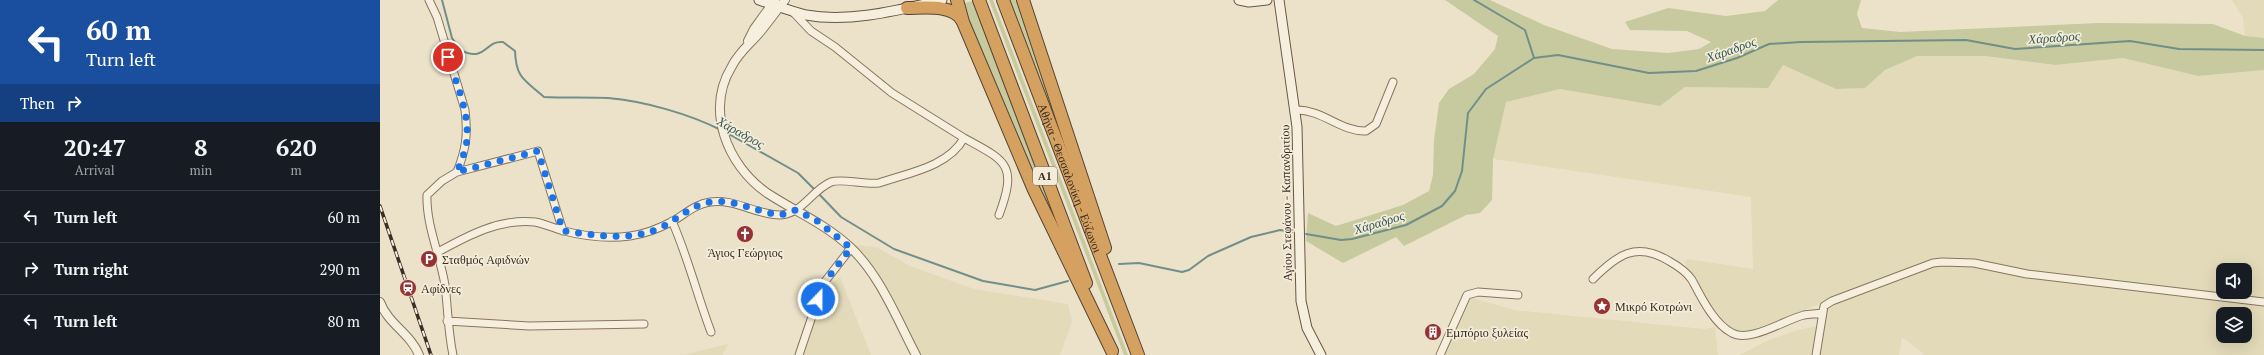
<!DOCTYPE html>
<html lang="en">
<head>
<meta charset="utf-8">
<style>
  body { margin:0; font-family:"PT Serif",serif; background:#20242c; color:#f1f3f6; height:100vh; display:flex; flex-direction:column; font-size:15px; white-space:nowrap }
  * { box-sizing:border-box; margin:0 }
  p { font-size:13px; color:#9ea1a6 }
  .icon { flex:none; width:22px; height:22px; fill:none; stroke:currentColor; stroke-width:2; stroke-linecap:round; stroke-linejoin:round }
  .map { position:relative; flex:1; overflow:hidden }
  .details { display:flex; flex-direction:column; background:#171b24; width:380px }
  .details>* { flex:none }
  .top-card { background:#1a4fa0; color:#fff; overflow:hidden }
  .fabs { position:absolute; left:1836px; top:263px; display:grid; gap:8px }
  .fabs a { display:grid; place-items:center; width:36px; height:36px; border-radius:8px; background:#171b24; box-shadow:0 4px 16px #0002; font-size:20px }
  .pin { position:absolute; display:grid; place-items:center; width:34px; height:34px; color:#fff; margin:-17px; border:2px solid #fff; border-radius:50%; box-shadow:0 1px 4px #0007 }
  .me { position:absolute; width:44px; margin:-22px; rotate:22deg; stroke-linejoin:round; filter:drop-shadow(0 0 3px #0008) }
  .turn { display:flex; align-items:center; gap:14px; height:84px; padding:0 20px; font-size:18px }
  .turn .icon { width:52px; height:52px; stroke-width:2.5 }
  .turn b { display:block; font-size:28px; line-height:34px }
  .then { display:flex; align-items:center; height:38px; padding:0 20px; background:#0003; gap:8px; font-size:15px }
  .eta { display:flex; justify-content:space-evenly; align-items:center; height:68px; text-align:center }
  .eta b { font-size:24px; font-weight:600; line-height:28px }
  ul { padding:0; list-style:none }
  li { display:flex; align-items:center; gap:12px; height:52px; padding:0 20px; border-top:1px solid #363941 }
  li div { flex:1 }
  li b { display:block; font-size:15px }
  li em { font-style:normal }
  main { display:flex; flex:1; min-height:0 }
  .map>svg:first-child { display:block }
  .farmland { fill:#e2dab8; fill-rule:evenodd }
  .green { fill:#c6ca9e }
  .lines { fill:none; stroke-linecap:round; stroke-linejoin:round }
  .stream { stroke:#718f88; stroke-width:2 }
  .minor-casing { stroke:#88755f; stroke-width:9 }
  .tertiary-casing { stroke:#88755f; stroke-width:10 }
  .secondary-casing { stroke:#6a5642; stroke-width:11 }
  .motorway-casing { stroke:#574333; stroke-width:14 }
  .minor { stroke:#f7efdd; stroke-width:7 }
  .tertiary { stroke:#f7efdd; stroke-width:8 }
  .secondary { stroke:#f7efdd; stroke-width:9 }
  .motorway { stroke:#d5a161; stroke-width:12 }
  .rail-casing { stroke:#3a2d22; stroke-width:3.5 }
  .rail { stroke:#f4ecd9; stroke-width:2; stroke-dasharray:6; stroke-linecap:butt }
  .route { stroke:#1a73e8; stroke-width:7; stroke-dasharray:0 12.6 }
  .labels { text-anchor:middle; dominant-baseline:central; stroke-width:3.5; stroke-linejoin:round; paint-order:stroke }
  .shield { fill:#f4ecd9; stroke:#726659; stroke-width:1 }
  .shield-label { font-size:11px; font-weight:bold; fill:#3a2d22 }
  .street-label { font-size:12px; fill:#3a2d22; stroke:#f4ecd9 }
  .poi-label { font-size:12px; fill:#3a2d22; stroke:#f4ecd9; text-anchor:start }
  .water-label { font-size:13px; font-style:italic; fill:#325856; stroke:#f4ecd9 }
</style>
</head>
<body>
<main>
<section class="details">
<div class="top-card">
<div class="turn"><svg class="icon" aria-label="left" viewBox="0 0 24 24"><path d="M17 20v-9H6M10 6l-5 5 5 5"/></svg><div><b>60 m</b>Turn left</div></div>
<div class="then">Then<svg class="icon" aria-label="right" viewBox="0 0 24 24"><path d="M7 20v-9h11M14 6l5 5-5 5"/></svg></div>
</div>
<div class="eta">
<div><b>20:47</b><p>Arrival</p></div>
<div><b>8</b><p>min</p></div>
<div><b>620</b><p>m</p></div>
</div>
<ul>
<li><svg class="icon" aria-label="left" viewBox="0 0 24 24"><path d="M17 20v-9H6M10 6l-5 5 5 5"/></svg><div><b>Turn left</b></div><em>60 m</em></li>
<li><svg class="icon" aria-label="right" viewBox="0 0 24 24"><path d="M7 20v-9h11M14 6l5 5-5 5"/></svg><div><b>Turn right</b></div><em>290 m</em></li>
<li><svg class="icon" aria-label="left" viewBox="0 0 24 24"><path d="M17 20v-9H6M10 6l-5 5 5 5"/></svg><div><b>Turn left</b></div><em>80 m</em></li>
</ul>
</section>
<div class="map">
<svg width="1884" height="355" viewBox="0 0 1884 355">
  <rect width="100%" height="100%" fill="#ece2ca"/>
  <path class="farmland" d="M1852,0H1884V38L1865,36L1863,18Z
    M1537,56H1605L1675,65L1743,58L1818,76L1884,70V355H1545L1522,337L1519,355H1359L1389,340L1417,330L1444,325L1446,308L1494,289L1493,283L1378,328L1359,332L1351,328L1338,315L1322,293L1305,263L1307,259L1373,269L1371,197L1113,159L1126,102L1180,89L1280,106L1305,87L1387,88L1403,65L1456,89L1485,88L1505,70ZM1843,270H1865V292H1843ZM1843,314H1865V336H1843Z
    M475,245L496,247L530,266L594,289L688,304L692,322L680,355H541L497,272Z
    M460,277L491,355H422L445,289Z
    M1089,297L1134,310L1324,329L1335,327L1338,355H1063Z
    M348,344L343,355H303Z"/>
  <path class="green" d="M609,0H613L748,355H744Z
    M626,0H637L716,235Z
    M1065,0H1110L1164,25L1232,49L1288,53L1319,49L1331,42L1307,31L1250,30L1245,22L1288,8L1346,16L1385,11L1398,0H1481L1477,14L1482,28L1520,32L1719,23L1833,24L1865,36L1884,38V70L1818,76L1743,58L1675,65L1605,56H1537L1505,70L1485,88L1456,89L1403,65L1388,88L1305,87L1280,106L1180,89L1126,102L1113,159L1112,200L1100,213L1086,215L1024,246L1016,237L963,263L926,241L928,213L956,226L1023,205L1049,191L1053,175L1054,140L1059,103L1069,89L1094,74L1115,49L1118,36Z
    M593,1L688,255L626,114L585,9V3Z"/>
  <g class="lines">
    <path class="stream" d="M62,0L72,38L80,50C106,63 105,40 123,42L135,51C136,79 145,80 164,97C185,98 207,97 228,98C264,101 309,114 341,130
      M1094,0L1145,30L1154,58
      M347,133L418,173L435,190
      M438,193L461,217L514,249L603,281L655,290L688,281
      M926,234L961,240L972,239L1026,225L1062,206L1075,191L1082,171L1088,113L1106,89L1154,58L1178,55L1269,73L1316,71L1357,58L1389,44L1421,42L1586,40L1635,49L1750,41L1799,49L1884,50
      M739,264L759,263L802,272L809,270L828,256L871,237L900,230L912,232"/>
    <g class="minor-casing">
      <path id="minor" d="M49,0L57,17L85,110C88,135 86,149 77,172L62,181L47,195C46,225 60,255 65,285C68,309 68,332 73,355
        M915,110C942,109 961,132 986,131L996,124L1013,82
        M584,138C626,161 638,164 619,215
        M77,172L158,151L183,231
        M292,221C308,257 317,295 331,332
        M58,252C87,236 120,218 155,222C165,224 174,228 184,231C204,236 230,239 250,236C265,234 280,228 293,221C305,214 316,204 330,202C355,198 378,216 401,215C423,213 432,190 451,182C461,178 485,185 499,183C528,173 568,167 584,138L512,93L455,47L431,31L412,11
        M1213,279C1237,255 1256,241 1289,261C1298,266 1306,271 1312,280C1321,297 1334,324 1352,333C1370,343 1404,320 1424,315C1429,314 1436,314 1442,313
        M67,321L149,326L264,324
        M419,355L443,284L471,248
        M1060,355L1087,295L1098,292L1138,295
        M1436,355L1444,306L1452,301L1553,263L1562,262L1594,263L1647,274L1884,302"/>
    </g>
    <g class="tertiary-casing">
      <path id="tertiary" d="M405,0C397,10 389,21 381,31C371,43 359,52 352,66C325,110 347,165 387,193C416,212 444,223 470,247C500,275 517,319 536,355
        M368,41L374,29L395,0
        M0,302C8,324 31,334 39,355"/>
    </g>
    <g class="secondary-casing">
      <path id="secondary" d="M379,0C394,5 410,11 426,15C470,23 519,10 562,0
        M859,0L869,2L887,0
        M899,0L917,127L921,301L927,328L941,355"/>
    </g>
    <g class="motorway-casing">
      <g id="motorway">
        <path d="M577,0L583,22L654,190L732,351"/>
        <path d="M599,0L706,283"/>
        <path id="s1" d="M623,0L758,355"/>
        <path d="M643,0L725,248"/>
        <path d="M527,8C544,8 572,4 582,20"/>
      </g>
    </g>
    <use href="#minor" class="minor"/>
    <use href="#tertiary" class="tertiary"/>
    <use href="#secondary" class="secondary"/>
    <use href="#motorway" class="motorway"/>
    <g class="rail-casing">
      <path id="rail" d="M0,206L51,355"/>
    </g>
    <use href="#rail" class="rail"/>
  </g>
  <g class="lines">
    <path class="route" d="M68,57C76,83 89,111 87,139C86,150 81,162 77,172L158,151L183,231C216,235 248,242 280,228C297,220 312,204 331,202C353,199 373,210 394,214L401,215L416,210L436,220L471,248L443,284L438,299"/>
  </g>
  <defs>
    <g id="church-disc" transform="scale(0.9)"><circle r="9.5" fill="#943234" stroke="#f4ecd9"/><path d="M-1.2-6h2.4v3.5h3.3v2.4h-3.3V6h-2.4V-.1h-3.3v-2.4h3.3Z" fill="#fff"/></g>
    <g id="parking-disc" transform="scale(0.9)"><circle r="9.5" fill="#943234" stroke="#f4ecd9"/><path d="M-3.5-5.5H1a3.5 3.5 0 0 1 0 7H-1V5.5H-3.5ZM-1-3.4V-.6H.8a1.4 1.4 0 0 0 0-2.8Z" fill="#fff"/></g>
    <g id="station-disc" transform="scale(0.9)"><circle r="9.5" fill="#943234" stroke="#f4ecd9"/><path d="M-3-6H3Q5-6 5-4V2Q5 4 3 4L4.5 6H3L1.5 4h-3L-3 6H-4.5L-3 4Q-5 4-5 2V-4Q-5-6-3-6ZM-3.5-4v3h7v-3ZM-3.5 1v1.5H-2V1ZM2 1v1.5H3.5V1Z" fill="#fff"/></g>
    <g id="sight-disc" transform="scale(0.9)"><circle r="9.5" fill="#943234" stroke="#f4ecd9"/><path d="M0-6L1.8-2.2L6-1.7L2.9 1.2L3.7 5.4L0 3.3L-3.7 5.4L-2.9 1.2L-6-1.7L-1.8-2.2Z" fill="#fff"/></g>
    <g id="building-disc" transform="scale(0.9)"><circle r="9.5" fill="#943234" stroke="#f4ecd9"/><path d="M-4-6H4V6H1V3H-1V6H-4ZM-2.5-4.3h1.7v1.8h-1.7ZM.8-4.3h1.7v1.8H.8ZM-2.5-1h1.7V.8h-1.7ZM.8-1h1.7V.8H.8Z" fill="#fff"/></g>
  </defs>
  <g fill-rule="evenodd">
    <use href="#church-disc" x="365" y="234"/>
    <use href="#parking-disc" x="49" y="259"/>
    <use href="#station-disc" x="28" y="288"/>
    <use href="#sight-disc" x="1222" y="306"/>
    <use href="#building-disc" x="1053" y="332"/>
  </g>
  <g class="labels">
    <rect class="shield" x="653" y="167" width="24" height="18" rx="3"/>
    <g class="shield-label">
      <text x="665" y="176">Α1</text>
    </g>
    <g class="street-label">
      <text stroke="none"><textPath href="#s1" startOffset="190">Αθήνα - Θεσσαλονίκη - Εύζωνοι</textPath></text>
      <text transform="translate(906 203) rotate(-91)">Αγίου Στεφάνου - Καπανδριτίου</text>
    </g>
    <g class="poi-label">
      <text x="365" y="252" text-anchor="middle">Άγιος Γεώργιος</text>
      <text x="62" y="259">Σταθμός Αφιδνών</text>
      <text x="41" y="288">Αφίδνες</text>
      <text x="1235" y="306">Μικρό Κοτρώνι</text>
      <text x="1066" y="332">Εμπόριο ξυλείας</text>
    </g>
    <g class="water-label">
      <text transform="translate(1674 37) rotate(-4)">Χάραδρος</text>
      <text transform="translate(1351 49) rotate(-20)">Χάραδρος</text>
      <text transform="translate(361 132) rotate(29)">Χάραδρος</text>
      <text transform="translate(999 222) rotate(-17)">Χάραδρος</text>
    </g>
  </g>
</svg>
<div class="fabs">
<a><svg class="icon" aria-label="sound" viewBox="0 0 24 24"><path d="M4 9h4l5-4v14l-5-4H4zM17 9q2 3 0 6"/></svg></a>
<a><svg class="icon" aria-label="layers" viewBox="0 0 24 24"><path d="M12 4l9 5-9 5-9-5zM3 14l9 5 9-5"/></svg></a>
</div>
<div class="pin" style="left:68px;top:57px;background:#d93025"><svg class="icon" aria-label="arrive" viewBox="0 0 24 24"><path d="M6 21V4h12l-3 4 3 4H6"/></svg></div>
<svg class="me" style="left:438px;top:299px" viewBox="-20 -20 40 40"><circle r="17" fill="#1a73e8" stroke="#fff" stroke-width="3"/><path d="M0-11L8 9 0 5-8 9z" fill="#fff"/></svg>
</div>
</main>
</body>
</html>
